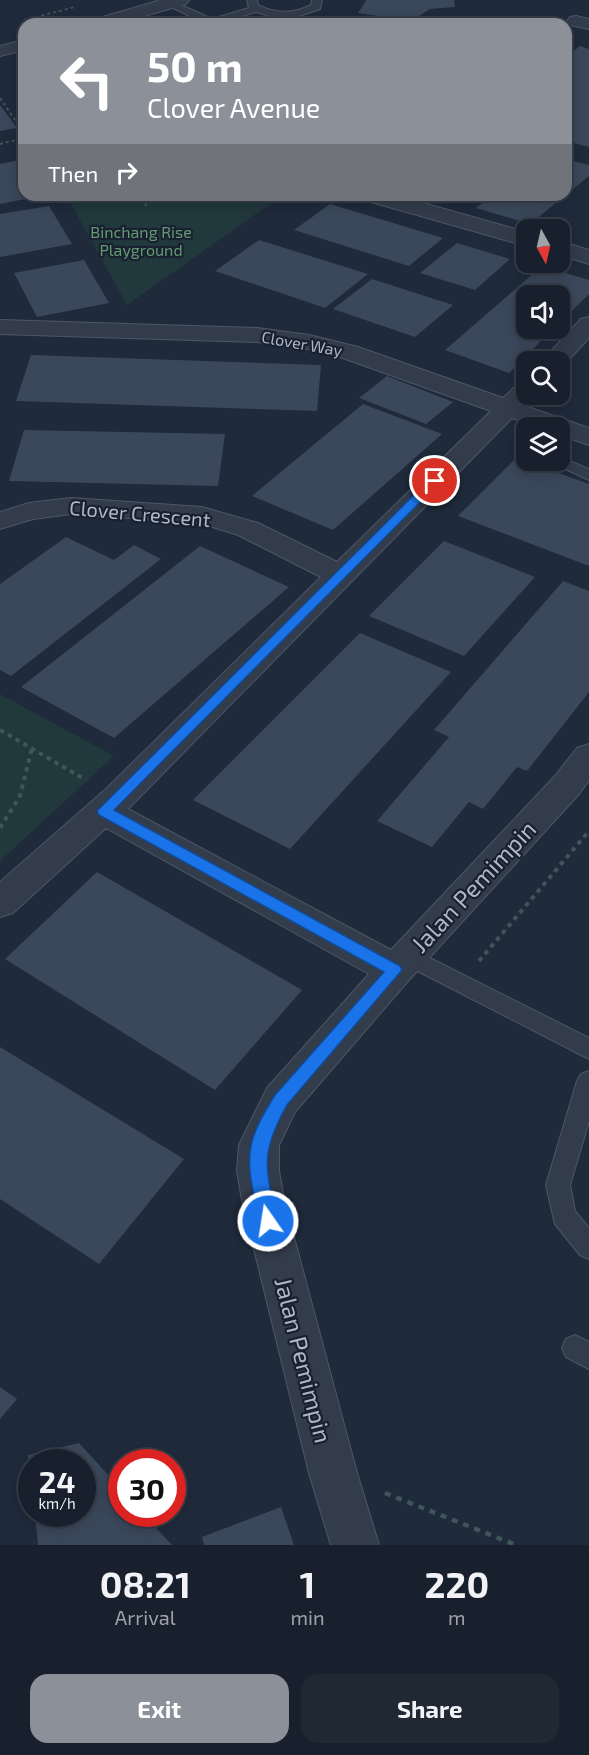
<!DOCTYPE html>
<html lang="en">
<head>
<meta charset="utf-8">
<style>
  body { margin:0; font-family:"Exo 2",sans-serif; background:#202834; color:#f1f3f6; height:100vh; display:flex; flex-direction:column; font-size:22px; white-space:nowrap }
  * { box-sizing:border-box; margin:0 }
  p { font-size:20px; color:#9ea3a9 }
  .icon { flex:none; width:33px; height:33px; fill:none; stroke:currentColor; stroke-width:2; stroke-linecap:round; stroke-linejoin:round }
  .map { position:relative; height:1545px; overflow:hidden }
  .details { display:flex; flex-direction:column; background:#17202c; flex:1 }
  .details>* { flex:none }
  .banner { position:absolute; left:18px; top:18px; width:554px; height:183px; border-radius:18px; box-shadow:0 3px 15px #0003,0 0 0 2px #363e48; background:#8c9099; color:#fff; overflow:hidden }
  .needle { width:39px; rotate:172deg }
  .buttons { position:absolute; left:516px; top:219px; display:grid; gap:12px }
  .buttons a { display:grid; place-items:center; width:54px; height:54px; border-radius:12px; background:#17202c; box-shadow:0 3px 15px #0003,0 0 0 2px #363e48; font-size:30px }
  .speed { position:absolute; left:18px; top:1449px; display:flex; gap:12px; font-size:30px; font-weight:700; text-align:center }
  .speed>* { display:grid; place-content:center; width:78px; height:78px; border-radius:50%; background:#17202c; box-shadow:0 3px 15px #0003,0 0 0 2px #363e48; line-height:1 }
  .speed small { font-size:15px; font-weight:400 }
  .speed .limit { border:9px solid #d22; background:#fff; color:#111 }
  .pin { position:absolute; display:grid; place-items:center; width:51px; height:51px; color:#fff; margin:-26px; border:3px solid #fff; border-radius:50%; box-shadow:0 2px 6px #0007 }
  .me { position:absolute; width:66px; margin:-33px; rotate:347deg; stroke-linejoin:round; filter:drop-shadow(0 0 4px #0008) }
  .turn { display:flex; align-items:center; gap:21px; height:126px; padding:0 30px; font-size:27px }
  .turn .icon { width:78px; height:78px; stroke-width:2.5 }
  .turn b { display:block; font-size:42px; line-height:51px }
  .then { display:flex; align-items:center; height:57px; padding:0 30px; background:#0003; gap:12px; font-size:22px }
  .eta { display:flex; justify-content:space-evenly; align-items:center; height:102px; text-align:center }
  .eta b { font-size:36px; font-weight:700; line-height:42px }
  .action { display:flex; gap:12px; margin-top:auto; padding:12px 30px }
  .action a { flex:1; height:69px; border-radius:18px; background:#8c9099; color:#fff; font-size:24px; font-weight:700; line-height:69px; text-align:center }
  .action a+a { background:#202834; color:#f1f3f6 }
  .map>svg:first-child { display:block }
  .green { fill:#21383c }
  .building { fill:#3b485b }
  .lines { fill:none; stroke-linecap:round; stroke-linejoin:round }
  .service-casing { stroke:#4e5766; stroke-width:2 }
  .minor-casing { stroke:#4e5766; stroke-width:2 }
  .tertiary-casing { stroke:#4e5766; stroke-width:2 }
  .path-far2 { stroke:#3f5559; stroke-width:2; stroke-dasharray:3 3; stroke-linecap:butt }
  .path-far1 { stroke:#3f5559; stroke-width:4; stroke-dasharray:4.5 4.5; stroke-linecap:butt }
  .path { stroke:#3f5559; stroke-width:4.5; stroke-dasharray:6 6; stroke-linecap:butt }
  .service { fill:#333c4b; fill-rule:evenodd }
  .minor { fill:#333c4b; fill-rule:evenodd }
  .tertiary { fill:#333c4b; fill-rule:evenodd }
  .route { fill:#1a73e8; stroke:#114b97; stroke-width:1.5 }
  .labels { text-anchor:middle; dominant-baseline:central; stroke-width:4.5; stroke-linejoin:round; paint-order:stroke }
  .far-park-label { font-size:16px; fill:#639a72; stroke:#192130 }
  .far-street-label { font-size:16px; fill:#aeb7c8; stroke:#192130 }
  .street-label { font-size:20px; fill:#aeb7c8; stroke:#192130 }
  .near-street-label { font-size:24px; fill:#aeb7c8; stroke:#192130 }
</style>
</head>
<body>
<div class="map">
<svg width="589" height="1545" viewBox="0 0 589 1545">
  <rect width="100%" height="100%" fill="#1f2a3b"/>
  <path class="green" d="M66,195H283L127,305Z
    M0,694L114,756L0,861Z"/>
  <path class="building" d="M364,0H454L455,7L430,9L411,21L358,13L366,1Z
    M580,46L589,49V147L566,141V52L571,53Z
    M0,105L17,128L0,131Z
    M24,159V195L40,196L0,204V164Z
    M566,159L589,165V176L530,224L476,208L493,195H566Z
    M330,204L443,238L409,266L294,230Z
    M49,206L72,244L0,257V214Z
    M259,240L368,274L325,308L215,271Z
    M457,243L510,259L475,290L420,273Z
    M84,260L109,303L37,317L14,273Z
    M542,266L589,280V294L560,323V296H526V328H554L509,373L445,350Z
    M372,279L453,305L415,337L333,309Z
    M31,355L321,365L317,411L16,401Z
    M387,376L453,402L426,424L359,398Z
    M363,404L442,434L333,530L252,496Z
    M24,430L225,434L218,486L9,481Z
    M516,458L589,484V566L458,516Z
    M66,537L114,560L134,545L161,559L11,676L0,670V584Z
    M444,541L535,577L464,656L369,616Z
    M200,546L289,587L114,738L21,687Z
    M563,581L589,591V692L527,771L517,767L483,809L469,802L432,847L377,821L449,737L434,730Z
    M360,633L451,672L290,849L193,800Z
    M97,872L302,990L215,1090L5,959Z
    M0,1047L184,1159L99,1264L0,1199Z
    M0,1387L17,1399L0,1419Z
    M79,1443L122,1490V1514H143L172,1545H38L35,1514H82V1462H32L30,1473L28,1455Z
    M281,1507L294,1545H204L202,1537Z"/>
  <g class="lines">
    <g class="service-casing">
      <path id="service" d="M157,0H170L212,19L249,8L247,0H257L258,5C275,14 294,14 311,5L312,0H322L320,9L293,18H276L256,12L216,24H200L202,22Z
        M560,457L589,469V480L546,460H560Z
        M408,947L589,1038V1059L400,962L397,956L400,950Z
        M589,1071V1121L570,1185L575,1211L589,1228V1259L580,1255L555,1224L546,1185L577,1081L581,1074Z
        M575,1335L589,1342V1369L566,1357L562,1348L566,1339Z"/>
    </g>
    <g class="minor-casing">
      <path id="minor" d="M576,16L589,19V29L570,25L567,21L570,17Z
        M361,195H395L526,232V246L364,200Z
        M560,241L589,250V264L560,255Z
        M589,317V338L562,367L560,368V362H541L581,319Z
        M0,320L257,328L309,335L358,347L503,398L517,385L526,383V394H535L525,406L589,428V445L560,435V428H538L512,418L128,809L391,950L555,776L577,748L589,744V780L579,794L408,981L295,1112L279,1145V1171L284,1200L357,1473L379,1545H331L309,1473L242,1200L237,1171L239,1145L267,1088L369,974L106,828L13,913L0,917V882L106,789L321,577L238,535L200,523L71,514L33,519L0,529V512L29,503L71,498L202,507L258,523L337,562L491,411L340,357L309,349L257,342L0,334Z"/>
    </g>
    <g class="tertiary-casing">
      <path id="tertiary" d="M161,0H189L186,4L117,24H89L92,20Z
        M24,40V50L0,56V46Z"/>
    </g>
    <path class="path-far2" d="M24,20L75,7
      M0,98L24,133
      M0,144L24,138
      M137,195L155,197L179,195
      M145,206L150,197"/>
    <path class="path-far1" d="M0,730L86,780
      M0,828L20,796L32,748
      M479,961L589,831"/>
    <path class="path" d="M385,1493L516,1545"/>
    <use href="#service" class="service"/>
    <use href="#minor" class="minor"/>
    <use href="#tertiary" class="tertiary"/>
  </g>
  <path class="route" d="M435,477L440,481L439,483L114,810L400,966L402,970L287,1105C259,1155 266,1168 277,1221L275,1227L268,1229L262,1227L260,1221C255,1197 246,1171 251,1146C254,1129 266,1110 275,1095L384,972L99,815L97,811L431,478Z"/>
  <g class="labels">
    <g class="far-park-label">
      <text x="141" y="231">Binchang Rise<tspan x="141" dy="18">Playground</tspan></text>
    </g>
    <g class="far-street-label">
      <text transform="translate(302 343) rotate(10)">Clover Way</text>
    </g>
    <g class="street-label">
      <text transform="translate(140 513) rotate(5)">Clover Crescent</text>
    </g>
    <g class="near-street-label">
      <text transform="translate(473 886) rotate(-47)">Jalan Pemimpin</text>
      <text transform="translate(304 1360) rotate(76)">Jalan Pemimpin</text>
    </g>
  </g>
</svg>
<div class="buttons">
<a><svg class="needle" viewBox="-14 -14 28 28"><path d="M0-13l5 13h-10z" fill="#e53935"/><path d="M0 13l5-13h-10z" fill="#9ea3a9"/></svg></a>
<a><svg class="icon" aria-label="sound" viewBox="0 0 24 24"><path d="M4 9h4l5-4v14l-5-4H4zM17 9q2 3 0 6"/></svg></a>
<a><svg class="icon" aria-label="search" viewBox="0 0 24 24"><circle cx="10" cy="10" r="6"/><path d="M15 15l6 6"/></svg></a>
<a><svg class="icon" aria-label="layers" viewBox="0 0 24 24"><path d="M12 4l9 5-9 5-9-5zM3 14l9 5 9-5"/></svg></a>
</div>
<div class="speed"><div>24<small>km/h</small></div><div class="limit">30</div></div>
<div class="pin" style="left:435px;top:481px;background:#d93025"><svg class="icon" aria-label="arrive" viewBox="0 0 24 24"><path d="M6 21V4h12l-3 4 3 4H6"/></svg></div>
<svg class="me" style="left:268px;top:1221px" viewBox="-20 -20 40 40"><circle r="17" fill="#1a73e8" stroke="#fff" stroke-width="3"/><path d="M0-11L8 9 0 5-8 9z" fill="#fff"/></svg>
<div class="banner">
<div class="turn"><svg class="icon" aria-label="left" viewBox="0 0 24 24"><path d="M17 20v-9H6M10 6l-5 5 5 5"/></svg><div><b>50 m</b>Clover Avenue</div></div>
<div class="then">Then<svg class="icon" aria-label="right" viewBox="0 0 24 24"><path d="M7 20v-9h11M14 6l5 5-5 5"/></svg></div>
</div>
</div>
<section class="details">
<div class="eta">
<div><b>08:21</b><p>Arrival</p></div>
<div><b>1</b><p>min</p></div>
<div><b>220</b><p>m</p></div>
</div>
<div class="action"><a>Exit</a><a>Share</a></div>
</section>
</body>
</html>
